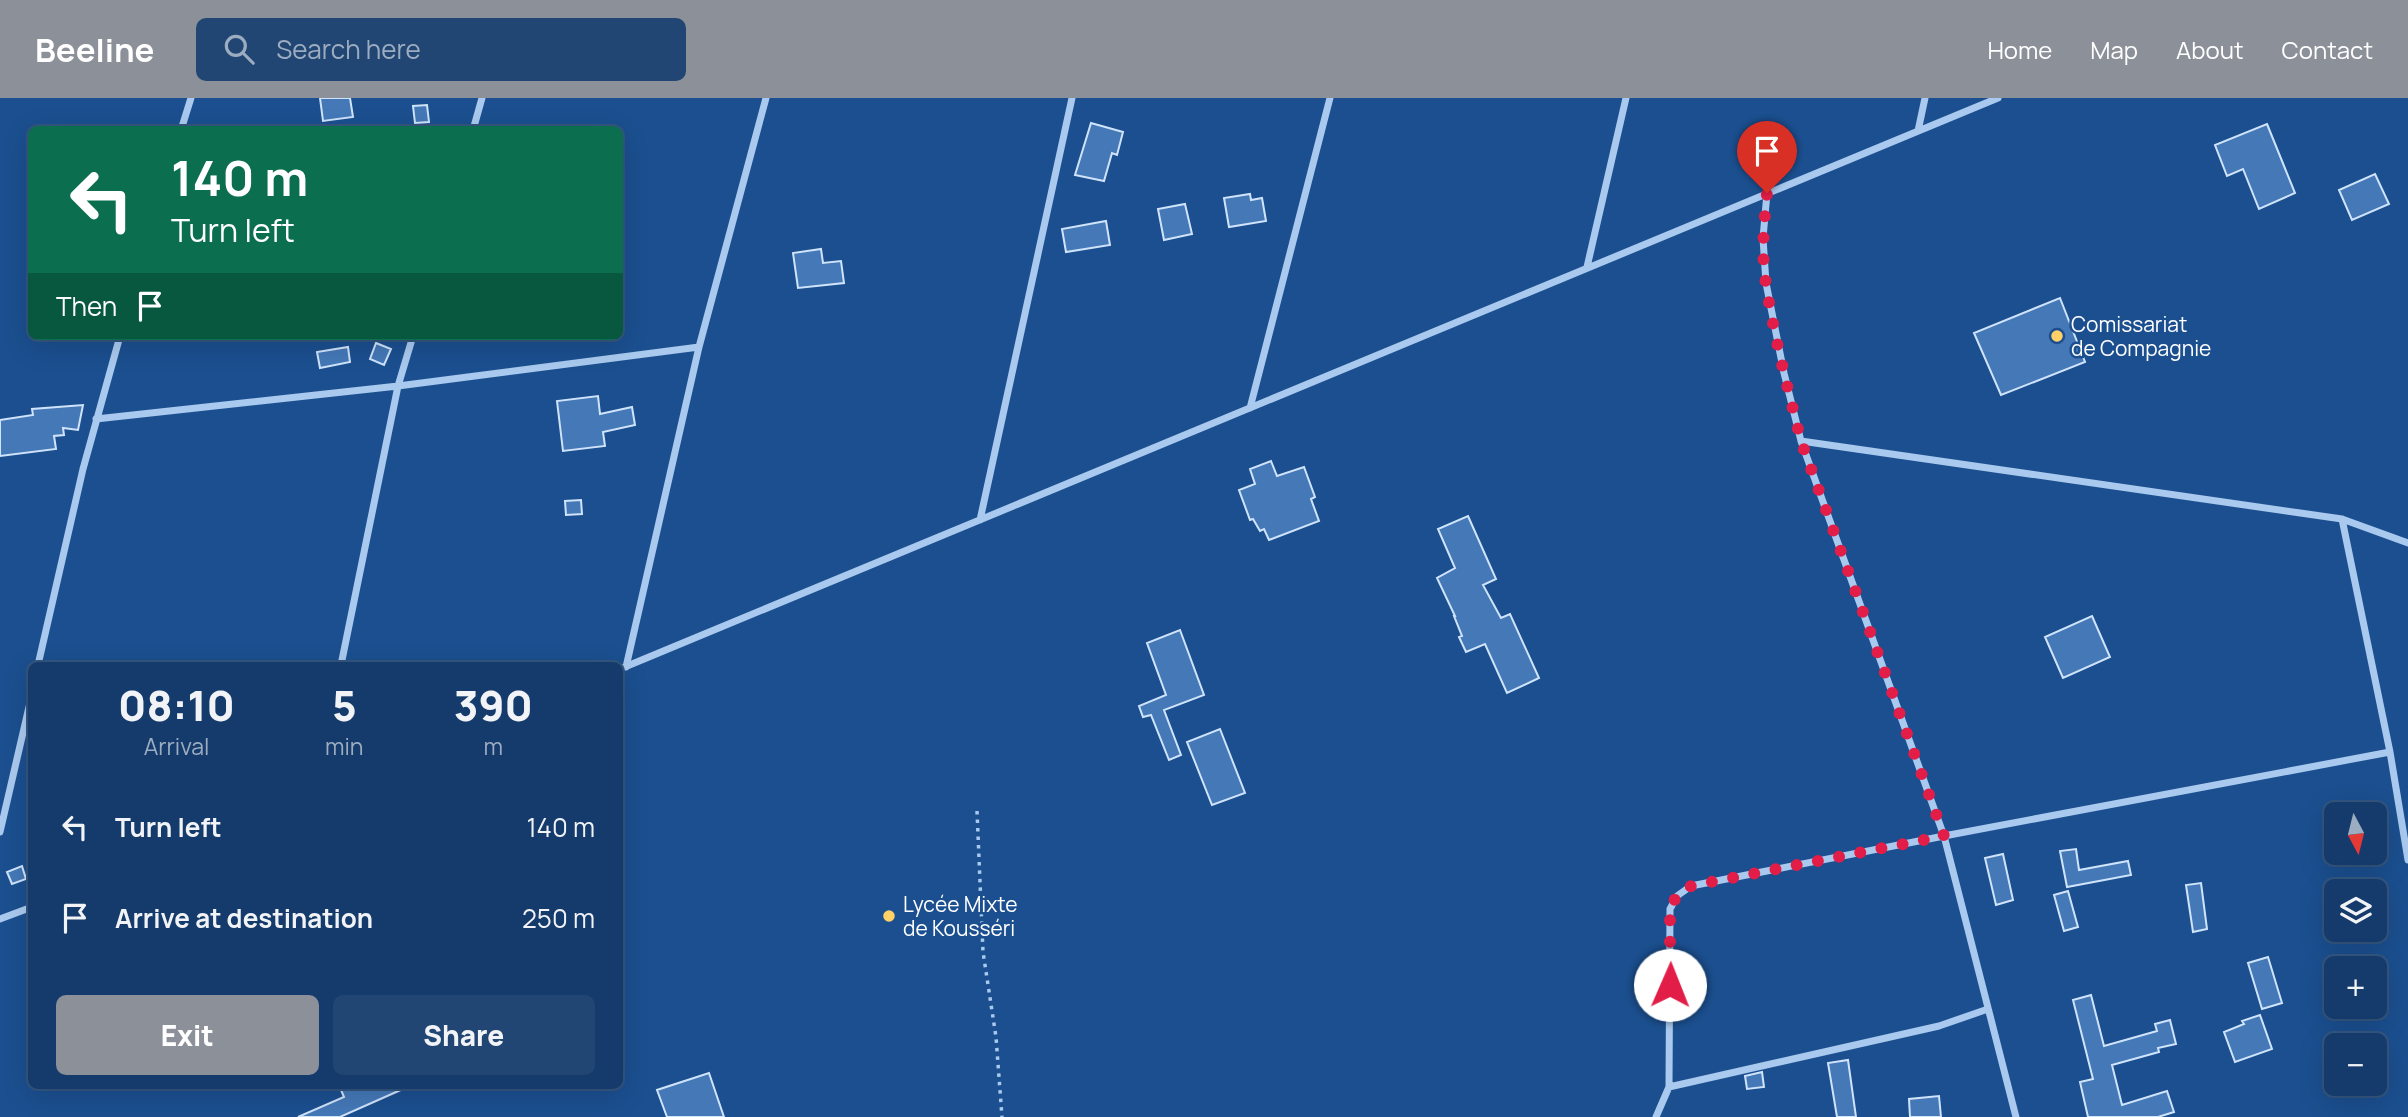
<!DOCTYPE html>
<html lang="en">
<head>
<meta charset="utf-8">
<style>
  body { margin:0; font-family:Manrope,sans-serif; background:#214673; color:#f1f3f6; height:100vh; display:flex; flex-direction:column; font-size:26px; white-space:nowrap }
  * { box-sizing:border-box; margin:0 }
  p { font-size:23px; color:#9dadc1 }
  .icon { flex:none; width:38px; height:38px; fill:none; stroke:currentColor; stroke-width:2; stroke-linecap:round; stroke-linejoin:round }
  .map { position:relative; flex:1; overflow:hidden }
  .sheet { position:absolute; left:28px; top:564px; width:595px; height:427px; display:flex; flex-direction:column; background:#143b6b; border-radius:10px; box-shadow:0 7px 28px #0002,0 0 0 2px #33557e }
  .sheet>* { flex:none }
  .guide { position:absolute; left:28px; top:28px; width:595px; height:214px; border-radius:10px; box-shadow:0 7px 28px #0002,0 0 0 2px #33557e; background:#0b6e4f; color:#fff; overflow:hidden }
  .needle { width:46px; rotate:173deg }
  .fabs { position:absolute; left:2324px; top:704px; display:grid; gap:14px }
  .fabs a { display:grid; place-items:center; width:63px; height:63px; border-radius:10px; background:#143b6b; box-shadow:0 7px 28px #0002,0 0 0 2px #33557e; font-size:35px }
  .pin { position:absolute; display:grid; place-items:center; width:60px; height:60px; color:#fff; margin:-72px -30px; border-radius:50% 50% 50% 0; rotate:-45deg; box-shadow:0 0 7px #0007 }
  .pin .icon { rotate:45deg }
  .me { position:absolute; width:77px; margin:-38px; rotate:1deg; stroke-linejoin:round; filter:drop-shadow(0 0 5px #0008) }
  .turn { display:flex; align-items:center; gap:24px; height:147px; padding:0 28px; font-size:32px }
  .turn .icon { width:91px; height:91px; stroke-width:2.5 }
  .turn b { display:block; font-size:49px; line-height:60px }
  .then { display:flex; align-items:center; height:66px; padding:0 28px; background:#0003; gap:14px; font-size:26px }
  .eta { display:flex; justify-content:space-evenly; align-items:center; height:119px; text-align:center }
  .eta b { font-size:42px; font-weight:800; line-height:49px }
  .primary-button { display:flex; gap:14px; margin-top:auto; padding:14px 28px }
  .primary-button a { flex:1; height:80px; border-radius:10px; background:#8c9099; color:#fff; font-size:28px; font-weight:800; line-height:80px; text-align:center }
  .primary-button a+a { background:#214673; color:#f1f3f6 }
  ul { padding:0; list-style:none }
  li { display:flex; align-items:center; gap:21px; height:91px; padding:0 28px }
  li div { flex:1 }
  li b { display:block; font-size:26px }
  li em { font-style:normal }
  header { display:flex; align-items:center; gap:42px; box-sizing:border-box; height:98px; padding:0 35px; background:#8c9099; color:#fff }
  header strong { font-size:33px }
  nav { display:flex; gap:38px; margin-inline-start:auto; font-size:24px }
  .search { width:490px; height:63px; background:#214673; display:flex; align-items:center; gap:18px; box-sizing:border-box; padding:0 24px; border-radius:10px; color:#9dadc1; font-size:26px }
  .map>svg:first-child { display:block }
  .building { fill:#4478b7; stroke:#cfe3fa; stroke-width:2 }
  .lines { fill:none; stroke-linecap:round; stroke-linejoin:round }
  .path { stroke:#a9c9ee; stroke-width:3.5; stroke-dasharray:3.5 5; stroke-linecap:butt }
  .street { stroke:#a9c9ee; stroke-width:7 }
  .route { stroke:#e11d48; stroke-width:12; stroke-dasharray:0 21.6 }
  .poi-dot { fill:#ffd166; stroke:#1b4f8f; stroke-width:2.5 }
  .labels { text-anchor:middle; dominant-baseline:central; stroke-width:5; stroke-linejoin:round; paint-order:stroke }
  .poi-label { font-size:21px; fill:#fff; stroke:#1b4f8f; text-anchor:start }
</style>
</head>
<body>
<header>
<strong>Beeline</strong>
<div class="search"><svg class="icon" aria-label="search" viewBox="0 0 24 24"><circle cx="10" cy="10" r="6"/><path d="M15 15l6 6"/></svg>Search here</div>
<nav><a>Home</a><a>Map</a><a>About</a><a>Contact</a></nav>
</header>
<div class="map">
<svg width="2408" height="1019" viewBox="0 0 2408 1019">
  <rect width="100%" height="100%" fill="#1b4f8f"/>
  <path class="building" d="M320,0H350L353,19L323,23Z
    M427,7L429,24L415,25L413,8Z
    M1091,25L1123,34L1117,57L1112,55L1104,83L1075,77Z
    M2267,26L2295,95L2259,111L2243,71L2227,78L2215,47Z
    M2375,76L2389,106L2352,122L2339,92Z
    M1250,96L1251,102L1262,100L1266,123L1229,129L1224,100Z
    M1185,106L1192,136L1164,142L1158,111Z
    M1106,123L1110,147L1066,154L1062,131Z
    M821,151L823,165L841,163L844,185L798,190L793,155Z
    M2060,200L2085,264L2001,297L1974,235Z
    M376,245L391,251L384,267L370,261Z
    M348,249L350,264L320,270L317,254Z
    M598,298L600,316L632,309L635,327L603,334L605,348L563,353L557,303Z
    M83,307L78,332L63,330L64,337L54,338L56,351L0,358V322L33,317L32,311Z
    M1271,363L1277,378L1304,369L1315,399L1311,401L1319,423L1269,442L1264,431L1260,433L1253,421L1250,422L1239,392L1255,386L1250,371Z
    M581,402L582,416L566,417L565,403Z
    M1468,418L1496,481L1483,487L1501,520L1510,516L1539,580L1507,595L1485,546L1466,554L1459,539L1462,538L1454,518H1455L1437,480L1455,470L1438,431Z
    M2092,518L2110,559L2063,580L2045,539Z
    M1180,532L1204,597L1164,612L1181,657L1169,662L1151,617L1143,619L1139,608L1166,597L1147,545Z
    M1220,631L1245,695L1212,707L1187,644Z
    M2076,751L2079,772L2128,763L2131,777L2067,789L2060,753Z
    M2003,756L2013,802L1996,807L1985,760Z
    M22,768L26,781L12,786L7,774Z
    M2201,785L2207,831L2193,834L2186,787Z
    M2068,793L2078,829L2064,833L2054,797Z
    M2268,859L2282,905L2262,911L2248,865Z
    M2091,897L2104,948L2157,933L2155,926L2170,922L2176,946L2158,950L2159,954L2112,967L2122,1007L2167,993L2174,1014L2158,1019H2088L2080,984L2093,981L2073,902Z
    M2260,917L2272,951L2235,964L2224,934L2244,926L2242,923Z
    M1848,962L1856,1019H1837L1828,965Z
    M1762,974L1764,989L1747,991L1745,978Z
    M709,975L724,1019H667L657,992Z
    M339,987H412L340,1019H298L344,999Z
    M1939,998L1941,1019H1910L1909,1001Z"/>
  <g class="lines">
    <path class="path" d="M977,713L983,854L996,939L1002,1019"/>
    <path class="street" d="M181,32L191,0
      M473,32L482,0
      M1918,33L1925,0
      M1767,95L1763,140L1766,185L1784,275L1801,343L1944,738L2016,1019
      M1587,169L1626,0
      M1250,310L1330,0
      M96,321L398,288L699,249
      M1801,343L2342,421
      M980,422L1072,0
      M2408,445L2342,421L2390,654L2408,762
      M38,567L83,371L120,238
      M341,567L398,288L413,238
      M626,569L699,249L766,0
      M620,571L1998,0
      M0,734L32,596
      M0,821L32,809
      M1669,989L1939,928L1988,911
      M1656,1019L1669,989L1670,811L1677,798L1691,788L1944,738L2390,654"/>
  </g>
  <g class="lines">
    <path class="route" d="M1670,887V811L1677,797L1691,788L1944,738L1801,343C1788,291 1774,239 1766,186C1761,156 1764,125 1767,95"/>
  </g>
  <g class="poi-dot">
    <circle cx="2057" cy="238" r="7"/>
    <circle cx="889" cy="818" r="7"/>
  </g>
  <g class="labels">
    <g class="poi-label">
      <text x="2071" y="226">Comissariat<tspan x="2071" dy="24">de Compagnie</tspan></text>
      <text x="903" y="806">Lycée Mixte<tspan x="903" dy="24">de Kousséri</tspan></text>
    </g>
  </g>
</svg>
<div class="fabs">
<a><svg class="needle" viewBox="-14 -14 28 28"><path d="M0-13l5 13h-10z" fill="#e53935"/><path d="M0 13l5-13h-10z" fill="#9dadc1"/></svg></a>
<a><svg class="icon" aria-label="layers" viewBox="0 0 24 24"><path d="M12 4l9 5-9 5-9-5zM3 14l9 5 9-5"/></svg></a>
<a>+</a>
<a>−</a>
</div>
<div class="pin" style="left:1767px;top:95px;background:#d93025"><svg class="icon" aria-label="arrive" viewBox="0 0 24 24"><path d="M6 21V4h12l-3 4 3 4H6"/></svg></div>
<svg class="me" style="left:1670px;top:887px" viewBox="-20 -20 40 40"><circle r="19" fill="#fff"/><path d="M0-13L10 11 0 6-10 11z" fill="#e11d48"/></svg>
<div class="guide">
<div class="turn"><svg class="icon" aria-label="left" viewBox="0 0 24 24"><path d="M17 20v-9H6M10 6l-5 5 5 5"/></svg><div><b>140 m</b>Turn left</div></div>
<div class="then">Then<svg class="icon" aria-label="arrive" viewBox="0 0 24 24"><path d="M6 21V4h12l-3 4 3 4H6"/></svg></div>
</div>
<section class="sheet">
<div class="eta">
<div><b>08:10</b><p>Arrival</p></div>
<div><b>5</b><p>min</p></div>
<div><b>390</b><p>m</p></div>
</div>
<ul>
<li><svg class="icon" aria-label="left" viewBox="0 0 24 24"><path d="M17 20v-9H6M10 6l-5 5 5 5"/></svg><div><b>Turn left</b></div><em>140 m</em></li>
<li><svg class="icon" aria-label="arrive" viewBox="0 0 24 24"><path d="M6 21V4h12l-3 4 3 4H6"/></svg><div><b>Arrive at destination</b></div><em>250 m</em></li>
</ul>
<div class="primary-button"><a>Exit</a><a>Share</a></div>
</section>
</div>
</body>
</html>
